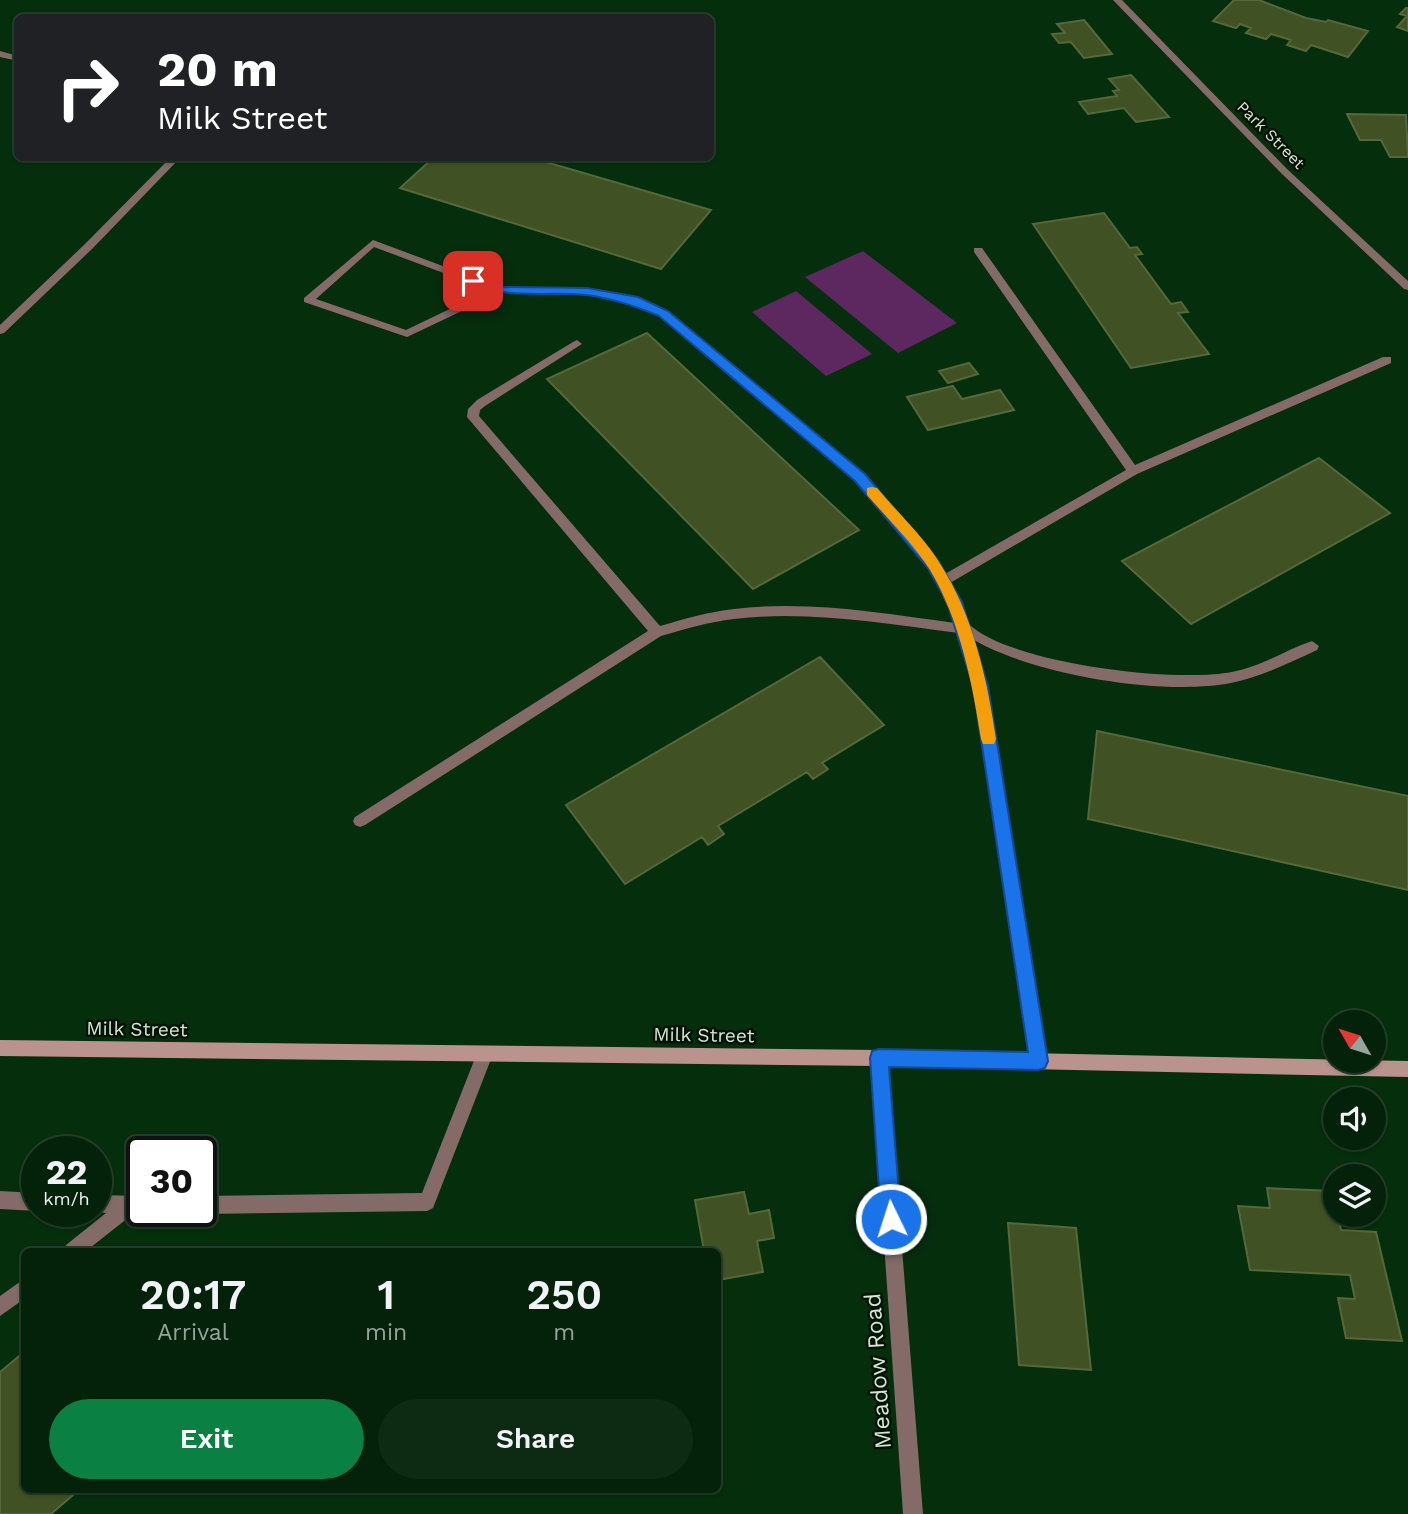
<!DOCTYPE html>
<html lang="en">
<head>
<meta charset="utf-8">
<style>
  body { margin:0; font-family:"Work Sans",sans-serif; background:#0d2a13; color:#f1f3f6; height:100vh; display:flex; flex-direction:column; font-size:26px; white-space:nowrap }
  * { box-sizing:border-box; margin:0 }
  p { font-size:23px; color:#97a49c }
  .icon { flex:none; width:38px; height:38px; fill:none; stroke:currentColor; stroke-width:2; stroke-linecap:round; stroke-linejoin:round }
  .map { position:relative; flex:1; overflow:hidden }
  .details { position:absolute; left:21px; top:1248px; width:700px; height:245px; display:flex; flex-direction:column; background:#04220a; border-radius:10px; box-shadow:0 2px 5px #0004,0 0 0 2px #253f2b }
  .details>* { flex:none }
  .guide { position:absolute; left:14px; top:14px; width:700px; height:147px; border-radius:10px; box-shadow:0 2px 5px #0004,0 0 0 2px #253f2b; background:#202124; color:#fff; overflow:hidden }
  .needle { width:46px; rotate:309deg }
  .controls { position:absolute; left:1323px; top:1010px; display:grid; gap:14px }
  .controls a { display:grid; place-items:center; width:63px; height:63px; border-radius:50%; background:#04220a; box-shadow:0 2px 5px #0004,0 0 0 2px #253f2b; font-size:35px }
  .speed { position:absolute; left:21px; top:1136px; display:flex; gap:14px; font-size:35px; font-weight:700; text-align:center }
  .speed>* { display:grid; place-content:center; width:91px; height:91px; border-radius:50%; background:#04220a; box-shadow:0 2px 5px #0004,0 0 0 2px #253f2b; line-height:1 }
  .speed small { font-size:18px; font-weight:400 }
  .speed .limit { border:4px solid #111; border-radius:10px; background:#fff; color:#111 }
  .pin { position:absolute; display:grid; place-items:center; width:60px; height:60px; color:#fff; margin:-30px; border-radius:14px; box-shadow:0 4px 10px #0006 }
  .me { position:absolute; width:77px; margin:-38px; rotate:356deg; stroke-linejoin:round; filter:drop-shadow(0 0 5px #0008) }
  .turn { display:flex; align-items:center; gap:24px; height:147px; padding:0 28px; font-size:32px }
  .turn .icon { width:91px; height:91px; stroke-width:2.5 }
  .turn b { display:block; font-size:49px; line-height:60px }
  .eta { display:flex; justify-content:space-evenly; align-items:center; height:119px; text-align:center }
  .eta b { font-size:42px; font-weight:600; line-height:49px }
  .primary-button { display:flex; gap:14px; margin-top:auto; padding:14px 28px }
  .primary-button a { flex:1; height:80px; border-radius:42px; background:#0b8043; color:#fff; font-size:28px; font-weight:600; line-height:80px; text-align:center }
  .primary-button a+a { background:#0d2a13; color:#f1f3f6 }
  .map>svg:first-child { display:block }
  .green { fill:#5d285f }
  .building { fill:#405123; stroke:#556839; stroke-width:2 }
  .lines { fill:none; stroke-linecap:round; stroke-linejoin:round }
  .service { fill:#846b68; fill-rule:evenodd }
  .minor { fill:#846b68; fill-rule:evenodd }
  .secondary { fill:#bb938e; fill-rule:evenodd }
  .route { fill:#1a73e8; stroke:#114b97; stroke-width:2 }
  .slow { fill:#f59e0b }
  .labels { text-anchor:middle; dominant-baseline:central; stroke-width:5; stroke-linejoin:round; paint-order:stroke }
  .far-street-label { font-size:16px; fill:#d2e8d3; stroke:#041205 }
  .street-label { font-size:19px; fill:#d2e8d3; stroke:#041205 }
  .near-street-label { font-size:23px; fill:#d2e8d3; stroke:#041205 }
</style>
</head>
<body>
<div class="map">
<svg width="1408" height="1514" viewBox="0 0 1408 1514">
  <rect width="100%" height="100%" fill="#052e0d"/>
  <path class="green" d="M863,251L957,323L898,353L805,277Z
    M796,291L872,354L826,376L752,312Z"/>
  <path class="building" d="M1234,0H1259L1306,18L1326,22L1328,20L1368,31L1348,57L1311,45L1306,51L1287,45L1291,40L1271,34L1266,39L1246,33L1251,28L1240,24L1236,28L1213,21Z
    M1406,8H1408V31L1397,27L1407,16L1400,14Z
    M1084,20L1112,54L1084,58L1071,42L1059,43L1052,34L1065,33L1057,24Z
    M1131,75L1169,117L1136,122L1124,108L1088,114L1079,102L1117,96L1113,91L1119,90L1109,79Z
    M1347,114L1406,115L1408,157H1390L1381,140H1360Z
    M433,158H532L711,210L661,269L400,188Z
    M1104,213L1130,248L1137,247L1142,254L1135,255L1171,304L1181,302L1188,312L1178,313L1209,354L1131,368L1033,224Z
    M647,333L859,530L753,589L547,379Z
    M969,363L978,374L948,383L939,371Z
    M953,386L962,399L1000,390L1014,410L928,430L907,397Z
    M1319,458L1390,513L1191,624L1122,561Z
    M820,657L884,725L822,763L828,769L813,779L807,772L718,826L724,834L708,845L702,837L625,884L566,805Z
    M1097,731L1408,796V890L1088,819Z
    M1267,1188L1332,1191L1341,1230L1376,1232L1402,1341L1346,1338L1338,1298L1355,1299L1350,1275L1250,1270L1238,1206L1270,1208Z
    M744,1192L749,1214L769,1210L774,1238L757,1241L763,1272L718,1280V1251H704L695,1200Z
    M1008,1223L1076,1228L1091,1370L1019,1365Z
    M24,1352V1489H80L51,1514H0V1372Z"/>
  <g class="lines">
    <path class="service" d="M0,51L18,56V61L0,57Z
      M170,158H180L93,248L4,333L0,334V325L85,244Z
      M373,240L499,287L587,289L637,298L667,311L864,475L937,561L945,574L1126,470L974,252V248H982L1135,465L1383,357H1391V363L1137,474L950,583C955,593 963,620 971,626C1015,664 1175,683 1232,672C1261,667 1285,650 1312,641L1319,646L1317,650C1289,663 1261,677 1231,683C1162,696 1035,675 974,640L987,686L1046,1061L1044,1067L1038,1069L1032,1067L1030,1061L973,686L959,633C885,624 809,610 734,619C709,622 685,629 661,636L365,825L360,827L355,825L353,821L355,817L648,631L467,417L468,409L477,400L573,342L577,340L582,344L485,406L480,410L479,416L660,626C684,619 708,612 734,609C807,600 882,613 955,623L929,567L856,481L659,315L631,303L587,295L500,293L407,337L304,302V298ZM374,247L489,290L406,330L316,299Z
      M485,1046L491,1048L493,1054L433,1208L427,1211L201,1214L195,1211H201V1196L422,1193L479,1048Z
      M0,1191L37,1193V1211L0,1209Z
      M96,1195L142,1196V1211H148L133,1214L86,1251H63L66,1245L106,1213L92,1211H96Z
      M24,1279V1299L0,1316V1296Z"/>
    <path class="minor" d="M1113,0H1122L1287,169L1408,281V290L1404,289L1281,173Z
      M879,1050L885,1052L887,1058L923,1514H903L871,1058L873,1052Z"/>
    <path class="secondary" d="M0,1040L879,1050L1408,1061V1077L879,1066L0,1056Z"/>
  </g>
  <path class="route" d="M473,277L499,287L587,288L638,297L668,311L865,474L938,560L962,602L988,686L1048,1061L1045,1068L1038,1070L889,1067L901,1219L898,1226L891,1229L884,1226L881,1219L870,1058L872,1051L879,1049L1028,1052L973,686L947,602L928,568L855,481L659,316C635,306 612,298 586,295C543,291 512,300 469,283V278Z"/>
  <path class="slow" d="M872,487L877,488C897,512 923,536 939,562C973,614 987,678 996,739L994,744H983L981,739C972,682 960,620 930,570C913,543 888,519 867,495V488Z"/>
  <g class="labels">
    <g class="far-street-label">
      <text transform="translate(1271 135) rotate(45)">Park Street</text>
    </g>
    <g class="street-label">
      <text transform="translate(137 1029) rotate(1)">Milk Street</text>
      <text transform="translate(704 1035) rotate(1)">Milk Street</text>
    </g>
    <g class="near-street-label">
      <text transform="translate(878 1371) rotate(-94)">Meadow Road</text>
    </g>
  </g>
</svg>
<div class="controls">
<a><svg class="needle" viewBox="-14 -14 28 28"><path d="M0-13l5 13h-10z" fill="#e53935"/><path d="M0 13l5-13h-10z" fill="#97a49c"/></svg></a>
<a><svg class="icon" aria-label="sound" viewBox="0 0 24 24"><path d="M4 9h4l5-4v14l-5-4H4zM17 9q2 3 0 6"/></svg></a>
<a><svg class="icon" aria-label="layers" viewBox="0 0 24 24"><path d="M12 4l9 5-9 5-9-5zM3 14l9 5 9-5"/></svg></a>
</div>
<div class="speed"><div>22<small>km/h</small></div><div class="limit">30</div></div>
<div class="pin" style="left:473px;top:281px;background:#d93025"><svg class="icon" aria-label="arrive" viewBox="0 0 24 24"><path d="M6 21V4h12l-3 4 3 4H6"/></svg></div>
<svg class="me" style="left:891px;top:1219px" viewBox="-20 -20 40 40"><circle r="17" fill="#1a73e8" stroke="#fff" stroke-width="3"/><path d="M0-11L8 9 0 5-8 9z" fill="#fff"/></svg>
<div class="guide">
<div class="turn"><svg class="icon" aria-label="right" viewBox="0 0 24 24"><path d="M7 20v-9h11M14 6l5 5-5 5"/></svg><div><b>20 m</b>Milk Street</div></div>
</div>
<section class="details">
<div class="eta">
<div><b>20:17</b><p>Arrival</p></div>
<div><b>1</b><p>min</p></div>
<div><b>250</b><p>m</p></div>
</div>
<div class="primary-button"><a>Exit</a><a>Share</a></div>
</section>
</div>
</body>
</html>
